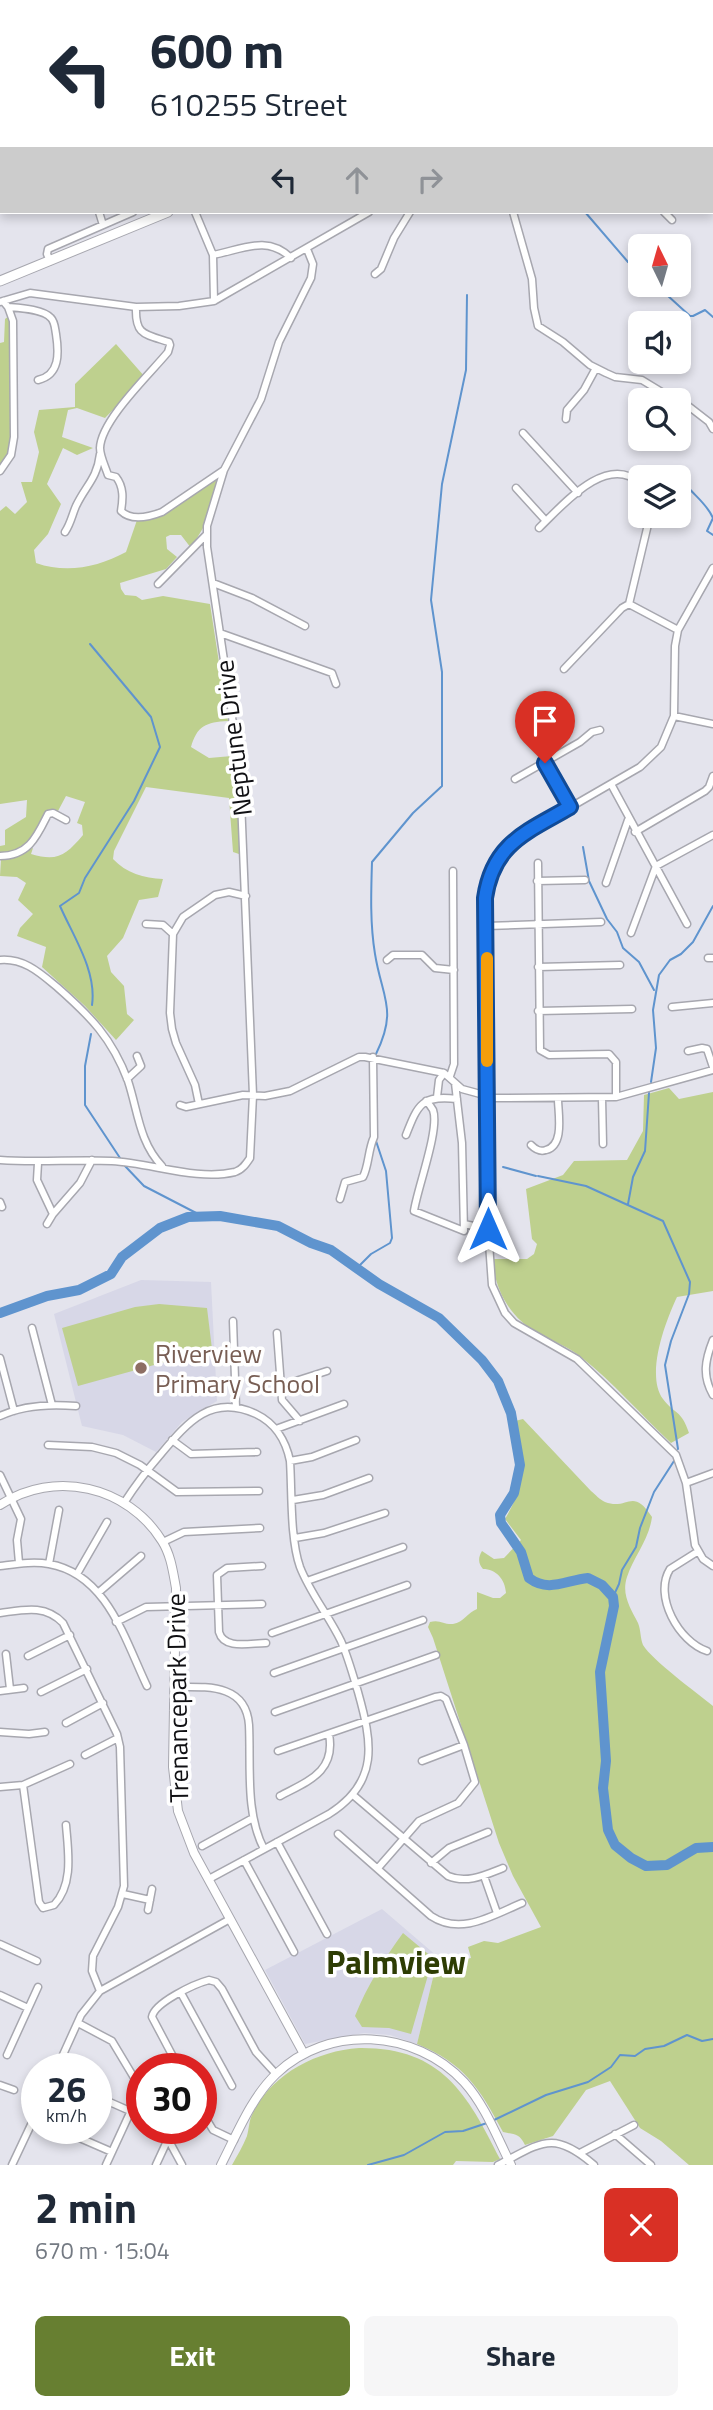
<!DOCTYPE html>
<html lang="en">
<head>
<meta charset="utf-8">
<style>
  body { margin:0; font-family:"Titillium Web",sans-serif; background:#f6f6f7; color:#1f2937; height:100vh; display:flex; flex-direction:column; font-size:26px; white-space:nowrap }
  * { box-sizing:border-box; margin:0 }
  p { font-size:23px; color:#747a83 }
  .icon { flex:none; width:38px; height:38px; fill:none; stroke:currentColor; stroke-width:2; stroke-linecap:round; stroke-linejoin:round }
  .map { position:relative; height:2165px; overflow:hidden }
  .panel { display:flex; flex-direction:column; background:#fff; flex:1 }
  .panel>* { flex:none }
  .top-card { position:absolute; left:0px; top:0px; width:714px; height:214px; box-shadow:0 4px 10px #0003; background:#fff; color:#1f2937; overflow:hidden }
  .needle { width:46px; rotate:355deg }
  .buttons { position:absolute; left:628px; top:234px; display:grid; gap:14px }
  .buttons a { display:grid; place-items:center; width:63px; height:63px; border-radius:10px; background:#fff; box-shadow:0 4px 10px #0003; font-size:35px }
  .speed { position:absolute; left:21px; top:2053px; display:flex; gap:14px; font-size:35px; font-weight:700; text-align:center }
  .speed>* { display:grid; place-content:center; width:91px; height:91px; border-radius:50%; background:#fff; box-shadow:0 4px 10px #0003; line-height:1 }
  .speed small { font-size:18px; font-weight:400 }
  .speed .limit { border:10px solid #d22; background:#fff; color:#111 }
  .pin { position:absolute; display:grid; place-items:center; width:60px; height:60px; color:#fff; margin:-72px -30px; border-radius:50% 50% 50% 0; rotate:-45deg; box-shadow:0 0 7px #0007 }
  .pin .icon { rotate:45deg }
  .me { position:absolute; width:77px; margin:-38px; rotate:0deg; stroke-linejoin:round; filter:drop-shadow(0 0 5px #0008) }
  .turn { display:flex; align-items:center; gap:24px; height:147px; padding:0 35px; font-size:32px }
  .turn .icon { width:91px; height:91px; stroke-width:2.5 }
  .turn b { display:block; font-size:49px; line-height:60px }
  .lanes { display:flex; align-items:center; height:66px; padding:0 35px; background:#0003; justify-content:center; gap:35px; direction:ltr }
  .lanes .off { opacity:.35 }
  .round { display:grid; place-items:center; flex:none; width:74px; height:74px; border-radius:10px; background:#f6f6f7 }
  .headline { display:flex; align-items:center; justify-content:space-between; height:119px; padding:0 35px }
  h1 { font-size:42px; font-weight:700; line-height:52px }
  .primary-button { display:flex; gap:14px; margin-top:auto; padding:14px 35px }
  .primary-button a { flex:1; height:80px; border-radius:10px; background:#677f31; color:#fff; font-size:28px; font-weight:700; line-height:80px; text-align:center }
  .primary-button a+a { background:#f6f6f7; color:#1f2937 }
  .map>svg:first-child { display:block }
  .built { fill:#d7d7e7 }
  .green { fill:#bed08e }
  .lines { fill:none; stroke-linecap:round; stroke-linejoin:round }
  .stream { stroke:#5f94ce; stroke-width:2 }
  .river { stroke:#5f94ce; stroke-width:10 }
  .minor-casing { stroke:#a7a7af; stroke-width:9 }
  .tertiary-casing { stroke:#a7a7af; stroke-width:10 }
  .secondary-casing { stroke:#a7a7af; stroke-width:11 }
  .minor { stroke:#fff; stroke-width:6 }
  .tertiary { stroke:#fff; stroke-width:8 }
  .secondary { stroke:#fff; stroke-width:9 }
  .route-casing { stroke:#114b97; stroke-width:18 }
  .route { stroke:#1a73e8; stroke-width:12 }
  .slow { stroke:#f59e0b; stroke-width:12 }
  .education-dot { fill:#8d6e63; stroke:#fff; stroke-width:2.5 }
  .labels { text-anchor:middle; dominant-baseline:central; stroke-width:7; stroke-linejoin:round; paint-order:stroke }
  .street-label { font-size:26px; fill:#101013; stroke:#fff }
  .education-label { font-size:26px; fill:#785e54; stroke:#fff; text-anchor:start }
  .district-label { font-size:33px; font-weight:bold; fill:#2e3d04; stroke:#fff }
</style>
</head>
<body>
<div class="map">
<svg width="713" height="2165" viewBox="0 0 713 2165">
  <rect width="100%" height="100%" fill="#e4e4ed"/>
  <path class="built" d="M141,1280L211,1282L217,1401L182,1422L156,1452L123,1435L82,1426L54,1314Z
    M382,1909L438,1957L417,2044L390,2035L364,2033L305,2044L265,1970Z"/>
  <path class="green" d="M195,0H440L194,2Z
    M10,315L11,430C10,442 10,457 0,465V343L4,342L5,319Z
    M116,344L145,377L105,418L77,408L68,410L62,437L93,448L77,455L63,448L47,484L61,504L48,534L34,550L36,563C67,574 98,567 126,552L137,520L158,517L219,476L203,528L191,548L181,535H170L166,537L167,549L177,557L166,569L120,583L121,589L125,595L136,596L142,600L163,596L210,604L228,721C206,722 197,726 191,747L209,758L232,756L238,799L241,851L239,854L233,852L229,798L146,787L114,851L113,859C126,873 144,878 163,879L158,897L139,900L123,938L107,956L111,972L124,986L127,1014L134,1020L116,1040L85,1006L42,967L46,947L17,936L20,928L33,914L18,900L26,883L17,877L0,876L1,859C13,857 22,852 33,848L31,854C58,862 66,855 83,835L82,825L77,823L85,802L66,796L58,811L52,809C38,831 27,850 0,854V846L5,845V830L26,817L27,800L0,804V511L6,506L15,514L27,502L21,482H32L39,452L34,432L39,410L75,407V384Z
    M669,1088L679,1099L713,1092V1291L677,1297C666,1320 645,1375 663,1399C675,1415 681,1409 689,1433L671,1443C641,1415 613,1382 581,1357C569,1347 553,1341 539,1334C511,1319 494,1290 493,1259H527L534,1254L537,1244L532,1239L526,1189L563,1175L574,1161L627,1160L643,1131L644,1095Z
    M159,1304L207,1308L212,1349L78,1386L62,1328L135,1307Z
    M523,1419L591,1491C595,1494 600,1500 605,1502C628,1511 632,1486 652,1517C649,1540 634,1556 627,1577C621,1595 631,1609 638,1623C641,1630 640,1638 643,1645C652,1660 697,1693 713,1706V2165H689L661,2141L640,2128L610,2081L586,2090L553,2136L525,2145C519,2133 515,2135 503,2132C480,2089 464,2063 417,2044L438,1957L462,1960L471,1958L468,1947L484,1941L498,1943L541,1927L513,1876L499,1843L433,1638L428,1627L430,1622C440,1619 444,1625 453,1624C464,1622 467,1613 477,1609V1592L493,1598H500L506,1593C505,1579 496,1569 483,1569C478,1564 478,1557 482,1551L494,1559L504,1558L521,1540L505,1519C526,1484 525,1459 515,1421Z
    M403,1933L433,1958L411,2034L389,2028L362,2027L355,2016C367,1986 384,1959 403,1933Z
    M359,2048C441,2047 467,2093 500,2159L493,2162L456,2161L453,2165H232C237,2156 243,2146 247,2136C249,2129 249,2121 252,2115C271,2074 316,2051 359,2048Z"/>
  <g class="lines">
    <path class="stream" d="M585,212L628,262L640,267
      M656,285L690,316H693L705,310L713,317
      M686,485C695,496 707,504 713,518L707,531L713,535
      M90,644L151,717L160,747L134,801L85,878L79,893L60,906C73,936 97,971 92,1005
      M583,847L589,881L607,919L617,932L623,948L639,962L654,990
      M91,1034L85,1066V1105L120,1158
      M376,1054C398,1009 382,998 375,954C370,924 371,893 372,862L413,813L442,786V672L431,600L442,484L466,370L467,295
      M651,1082L656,1048L653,1010L659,975L670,960L681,954L693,942L713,906
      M125,1166L144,1186L202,1216
      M503,1167L536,1176
      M538,1176L586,1186L663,1221L690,1282L689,1294L671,1341L665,1365L678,1449
      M628,1204L633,1177L645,1151L649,1093
      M357,1268L371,1254L390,1243L392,1238L386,1171L376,1141
      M613,1597L619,1584L622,1570L636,1547L640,1528L654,1492L674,1461
      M492,2121L546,2095L588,2082L611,2067L620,2055L635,2056L645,2049L664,2046L687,2035L702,2041L713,2039
      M368,2165L404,2155L445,2132L463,2131L487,2123"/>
    <path class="river" d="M0,1313L47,1296L79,1290L111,1274L122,1257L160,1228L188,1217L220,1216L278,1226L311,1243L331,1250L379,1284L439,1318L482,1360L498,1381L511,1413L520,1465L514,1493L500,1515L501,1523L521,1552L529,1578C549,1593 566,1580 588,1578L602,1585L613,1597L614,1606L600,1672L606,1761L603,1788L608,1830L615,1845L631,1858L646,1866L667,1865L696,1848L713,1847"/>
    <g class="minor-casing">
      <path id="minor" d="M698,0L699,2
        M70,2L71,0
        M712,4H713
        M712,48L713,49
        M0,94L2,92
        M99,212L103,225
        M195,212L213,255L214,301
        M513,212L532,279L534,308L538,326L563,342L590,365L606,373L615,377L642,380L665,394L678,398L709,422L713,429
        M664,212L672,220
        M213,255C241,250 267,234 291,258
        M50,261L47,254L48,249L133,212
        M375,274L381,269L394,238L410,212
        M0,302L30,293L136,307L179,306L214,301L369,212
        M8,307C20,308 43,309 51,318C55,322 55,329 56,334C59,353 60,375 38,380
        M136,307C135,335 144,334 169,342L170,345L168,352C150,374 101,420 100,448C100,456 105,466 108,475L116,477C124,487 123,499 121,511C131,521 149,517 162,512L224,470
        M566,419L567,410L584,390L596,368
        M523,433L578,493
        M0,471L11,455L14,437L13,321L8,307L3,301
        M516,488L546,521
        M650,516L629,604L678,630
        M539,528C563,505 606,453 640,483
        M65,532C71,523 72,515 76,506C86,485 97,479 100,454
        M713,568L678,630L675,646L674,716L661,747L640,767L517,838C498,855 489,873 485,898L488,1229L492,1285L505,1313L514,1323L577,1359L676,1455L686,1483L695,1545L703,1559L713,1566
        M213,583L252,598L305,626
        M158,584L206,535
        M220,633L332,673L336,684
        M564,669L622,608L629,604
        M674,716L713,724
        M545,763L570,807
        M515,779L580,742L592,732L600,730
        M611,784L687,924
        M635,832L705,791L709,787L713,776
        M0,856C29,856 37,836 48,814L53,813L66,820
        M538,863L540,1050L549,1055L609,1054L616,1062V1097
        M537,881L585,880
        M606,883L628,820
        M146,924L163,925L173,934
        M486,926L601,922
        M631,933L656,866L713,835
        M708,958H713
        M0,960C24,958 40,973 57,987C90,1016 112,1038 128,1081C138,1111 139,1142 162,1166
        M387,960L393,955H422L435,968L454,970
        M538,967L620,965
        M672,1007L713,1003
        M538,1011L632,1009
        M688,1051L702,1048L707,1049L713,1067
        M450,1076L454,1064L453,871
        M127,1079L141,1066L137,1056
        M437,1097L439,1080L444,1073
        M602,1098L603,1144
        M426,1101C428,1103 432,1108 433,1110C440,1129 417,1189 414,1211L464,1231L462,1143L455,1083
        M199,1104L195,1085L176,1043L172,1029L170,1013L173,934L183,917L215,895L229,892L246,896
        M180,1105L186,1107L243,1095L265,1096L290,1091L359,1057H365L444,1073L462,1089L495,1098L616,1097L713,1070
        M406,1135C418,1104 422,1095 457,1099
        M531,1145C536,1150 540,1152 546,1150C565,1145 558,1113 558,1099
        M0,1160C38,1163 75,1159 112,1161C151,1163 197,1181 235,1172C242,1170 246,1164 250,1158L253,1095L241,800L231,707L207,547V526L224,470L261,399L279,342L311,278L313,264L307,249
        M38,1163L37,1180L53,1214
        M340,1199L345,1182L363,1177C369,1165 368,1150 374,1137L373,1057
        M0,1202L2,1207
        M47,1224L53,1214L80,1183L92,1160
        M464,1224L488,1229
        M233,1321L236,1408
        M32,1328L52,1405
        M277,1333L282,1400L300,1421
        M713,1340C705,1360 702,1376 713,1395
        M0,1358L14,1411
        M280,1386L327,1371
        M0,1416C23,1405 52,1404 76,1406
        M276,1429L344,1404
        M172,1440L191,1454L257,1452
        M48,1445L92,1447L116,1453L140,1465L177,1492L259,1491
        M290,1461L312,1457L356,1440
        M0,1475L21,1519L17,1540L19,1563
        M686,1483L713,1473
        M293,1500L323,1495L369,1478
        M124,1503C135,1486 147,1470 160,1455C187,1423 211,1393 256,1414C275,1423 286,1441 290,1461C292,1491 290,1539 300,1567C310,1593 329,1616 341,1641C348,1657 353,1675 358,1692C372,1742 380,1782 329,1814L209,1879
        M295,1538L324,1533L385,1513
        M163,1542L184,1532L260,1528
        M697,1552L670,1569C653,1596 679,1642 707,1651
        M49,1564L59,1510
        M0,1566C16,1564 33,1561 49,1564C107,1574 125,1640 147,1686
        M262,1566L227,1568L217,1575L219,1632C224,1650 250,1643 266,1643
        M77,1574L107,1522
        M307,1581L403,1547
        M99,1592L141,1556
        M0,1613C23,1610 45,1604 63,1623L117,1734L120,1747L124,1886L118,1907L93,1956L92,1971L100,1991
        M116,1622L146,1607L262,1604
        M272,1633L407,1585
        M6,1654L10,1689
        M28,1656L70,1635
        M274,1673L423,1620
        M175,1687C206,1687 246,1683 249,1725C251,1765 245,1813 264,1849
        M0,1691L24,1688
        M41,1692L87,1669
        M275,1712L436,1655
        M66,1723L103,1703
        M0,1732L29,1734L45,1732
        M278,1751L435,1697L441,1696L446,1699L464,1745L475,1782L458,1803L419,1821L378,1868
        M85,1755L118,1738
        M422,1761L464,1745
        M23,1785L39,1902L43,1908L54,1905C74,1884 68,1851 66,1825
        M0,1787L23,1785L70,1764
        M353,1795L448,1876C467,1884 485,1875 503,1868
        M280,1796C308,1781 336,1772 329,1734
        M338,1834L431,1916C461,1936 493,1915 522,1903
        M277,1842L327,1934
        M202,1846L253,1818
        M244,1860L294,1952
        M431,1863L449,1848L488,1832
        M484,1876L497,1913
        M123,1894L150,1900
        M148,1910L152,1889
        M0,1944L37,1961
        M181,1993L232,2086
        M0,1995L28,2008
        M78,2023L112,2041L142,2091
        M7,2055L38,1987
        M57,2068L81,2015L100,1991L230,1919
        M179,2068L152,2017C154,2003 194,1984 209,1980L216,1982L222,1989L256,2052L276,2074
        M0,2085L14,2090
        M96,2096L130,2111
        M201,2110L213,2130L234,2140
        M162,2128L182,2165
        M59,2129L112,2152
        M615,2134L651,2165
        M580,2153L634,2125
        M12,2165L37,2112
        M106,2165L141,2089
        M156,2165L168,2139
        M498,2165C541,2143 553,2129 594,2165"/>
    </g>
    <g class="tertiary-casing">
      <path id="tertiary" d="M151,2L152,0
        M0,202L2,200
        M0,1505C54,1469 128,1486 162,1541C171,1555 173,1572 176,1588L173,1767L178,1811L194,1853L304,2054
        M221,2165C237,2134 251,2098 276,2074C328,2024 415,2029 464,2082C485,2105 497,2137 511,2165"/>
    </g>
    <g class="secondary-casing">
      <path id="secondary" d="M712,29H713
        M0,281L168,212"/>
    </g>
    <use href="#minor" class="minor"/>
    <use href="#tertiary" class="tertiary"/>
    <use href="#secondary" class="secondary"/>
  </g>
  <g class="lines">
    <g class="route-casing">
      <path id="route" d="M488,1229L485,898C493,843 527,832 570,807L545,763"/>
    </g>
    <use href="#route" class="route"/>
    <path class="slow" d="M487,1061V958"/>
  </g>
  <circle class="education-dot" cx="141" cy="1368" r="7"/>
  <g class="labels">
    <g class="street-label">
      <text transform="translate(233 738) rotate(-97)">Neptune Drive</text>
      <text transform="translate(177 1698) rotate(-91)">Trenancepark Drive</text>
    </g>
    <g class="education-label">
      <text x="155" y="1353">Riverview<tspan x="155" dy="30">Primary School</tspan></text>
    </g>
    <g class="district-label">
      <text x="396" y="1962">Palmview</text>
    </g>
  </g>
</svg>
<div class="buttons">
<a><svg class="needle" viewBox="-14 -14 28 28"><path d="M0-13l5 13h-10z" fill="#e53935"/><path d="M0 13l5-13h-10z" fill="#747a83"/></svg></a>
<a><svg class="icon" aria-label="sound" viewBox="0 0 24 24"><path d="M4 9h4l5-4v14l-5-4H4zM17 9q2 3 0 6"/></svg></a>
<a><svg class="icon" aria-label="search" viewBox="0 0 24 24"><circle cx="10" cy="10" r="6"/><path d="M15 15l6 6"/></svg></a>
<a><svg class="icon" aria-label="layers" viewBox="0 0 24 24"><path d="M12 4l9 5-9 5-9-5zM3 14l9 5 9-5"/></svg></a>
</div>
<div class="speed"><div>26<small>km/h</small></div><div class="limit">30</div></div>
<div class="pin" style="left:545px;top:763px;background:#d93025"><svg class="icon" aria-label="arrive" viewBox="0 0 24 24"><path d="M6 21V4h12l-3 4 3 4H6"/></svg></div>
<svg class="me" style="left:488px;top:1229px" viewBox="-20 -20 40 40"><path d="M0-17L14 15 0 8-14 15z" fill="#1a73e8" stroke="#fff" stroke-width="4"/></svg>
<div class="top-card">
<div class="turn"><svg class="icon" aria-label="left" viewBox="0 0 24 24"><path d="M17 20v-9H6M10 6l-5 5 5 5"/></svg><div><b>600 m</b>610255 Street</div></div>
<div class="lanes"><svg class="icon" aria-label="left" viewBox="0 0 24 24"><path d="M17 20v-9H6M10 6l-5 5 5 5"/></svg><svg class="icon off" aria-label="ahead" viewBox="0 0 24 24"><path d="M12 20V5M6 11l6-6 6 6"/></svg><svg class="icon off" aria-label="right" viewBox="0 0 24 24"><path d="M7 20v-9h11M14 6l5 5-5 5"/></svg></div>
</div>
</div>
<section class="panel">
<div class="headline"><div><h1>2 min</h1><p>670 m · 15:04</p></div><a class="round" style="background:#d93025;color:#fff"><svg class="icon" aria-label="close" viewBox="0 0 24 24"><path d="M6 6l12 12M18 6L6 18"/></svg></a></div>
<div class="primary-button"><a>Exit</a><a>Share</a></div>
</section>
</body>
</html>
